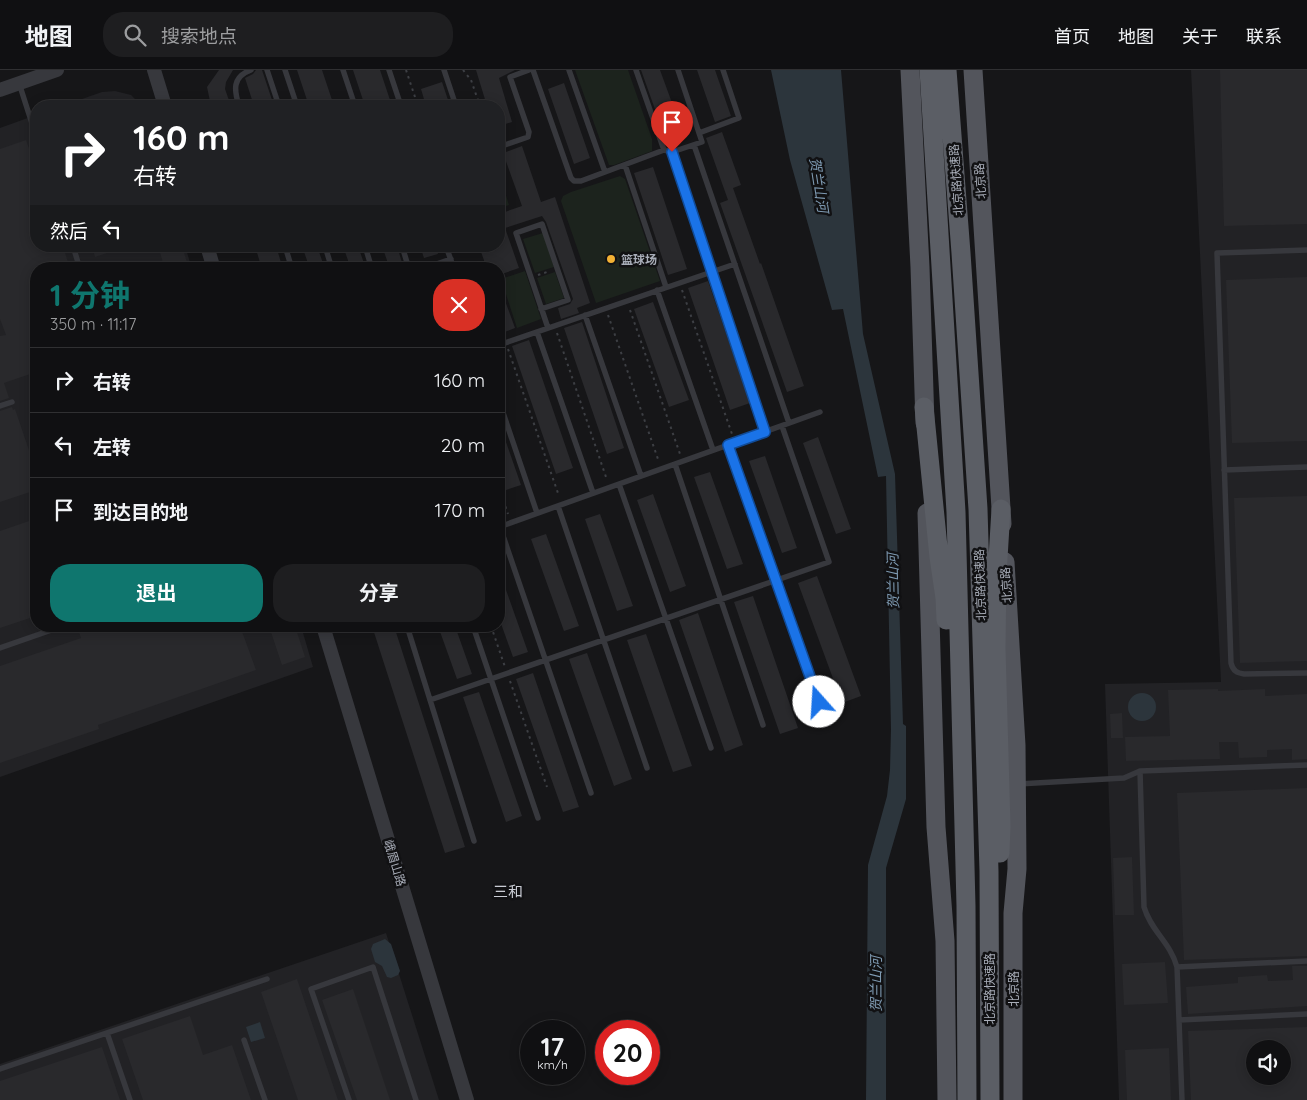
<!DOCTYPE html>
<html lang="zh">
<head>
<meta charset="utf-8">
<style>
  body { margin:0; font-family:Quicksand,"Noto Sans SC",sans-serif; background:#1e1e20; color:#f1f3f6; height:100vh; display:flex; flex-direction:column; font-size:19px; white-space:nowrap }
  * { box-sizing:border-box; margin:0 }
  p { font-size:16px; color:#9c9d9f }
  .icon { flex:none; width:28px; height:28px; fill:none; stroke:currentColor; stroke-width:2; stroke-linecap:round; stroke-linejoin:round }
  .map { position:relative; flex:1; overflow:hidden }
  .sheet { position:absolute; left:30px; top:192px; width:475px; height:370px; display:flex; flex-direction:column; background:#101012; border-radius:20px; box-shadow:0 2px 12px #0003,0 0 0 1px #303032 }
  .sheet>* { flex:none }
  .hud { position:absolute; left:30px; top:30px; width:475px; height:152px; border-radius:20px; box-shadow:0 2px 12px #0003,0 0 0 1px #303032; background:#202124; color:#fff; overflow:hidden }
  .controls { position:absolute; left:1246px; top:970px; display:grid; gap:10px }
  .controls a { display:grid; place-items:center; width:45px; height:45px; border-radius:50%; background:#101012; box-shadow:0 2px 12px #0003,0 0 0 1px #303032; font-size:25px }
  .speed { position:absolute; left:520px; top:950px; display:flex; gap:10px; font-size:25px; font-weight:700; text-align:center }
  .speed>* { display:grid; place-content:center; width:65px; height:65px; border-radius:50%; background:#101012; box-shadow:0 2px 12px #0003,0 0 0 1px #303032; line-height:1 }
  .speed small { font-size:12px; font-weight:400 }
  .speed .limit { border:8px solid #d22; background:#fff; color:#111 }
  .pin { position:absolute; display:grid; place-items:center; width:42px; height:42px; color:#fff; margin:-51px -21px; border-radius:50% 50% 50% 0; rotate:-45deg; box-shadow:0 0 5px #0007 }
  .pin .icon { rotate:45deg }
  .me { position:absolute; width:55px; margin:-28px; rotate:341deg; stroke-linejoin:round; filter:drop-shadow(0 0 4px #0008) }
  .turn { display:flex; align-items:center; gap:18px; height:105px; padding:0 20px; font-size:22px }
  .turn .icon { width:65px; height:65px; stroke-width:2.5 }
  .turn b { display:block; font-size:35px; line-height:42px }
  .then { display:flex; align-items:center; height:48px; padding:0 20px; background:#0003; gap:10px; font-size:19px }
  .round { display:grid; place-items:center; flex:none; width:52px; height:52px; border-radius:20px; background:#1e1e20 }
  .summary { display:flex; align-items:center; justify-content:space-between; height:85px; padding:0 20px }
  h1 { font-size:30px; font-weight:700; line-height:38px; color:#0f766e }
  .primary-button { display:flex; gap:10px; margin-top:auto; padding:10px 20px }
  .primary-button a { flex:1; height:58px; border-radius:20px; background:#0f766e; color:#fff; font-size:20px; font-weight:700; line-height:58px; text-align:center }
  .primary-button a+a { background:#1e1e20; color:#f1f3f6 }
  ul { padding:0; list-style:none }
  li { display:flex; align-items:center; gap:15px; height:65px; padding:0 20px; border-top:1px solid #303032 }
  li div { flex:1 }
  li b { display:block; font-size:19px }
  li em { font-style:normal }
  header { display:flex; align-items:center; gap:30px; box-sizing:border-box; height:70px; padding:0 25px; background:#101012; border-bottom:1px solid #303032 }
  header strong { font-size:24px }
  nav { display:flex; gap:28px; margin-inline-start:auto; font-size:18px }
  .search { width:350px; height:45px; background:#1e1e20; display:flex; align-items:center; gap:12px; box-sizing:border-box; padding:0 18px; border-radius:20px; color:#9c9d9f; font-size:19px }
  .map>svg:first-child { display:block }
  .built { fill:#222225; fill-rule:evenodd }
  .green { fill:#1c231d }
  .water { fill:#2c353c }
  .building { fill:#29292c; fill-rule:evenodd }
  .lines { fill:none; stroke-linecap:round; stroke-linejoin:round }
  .path { stroke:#3d3f44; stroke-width:2; stroke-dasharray:2.5 4; stroke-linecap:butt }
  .service { stroke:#37383d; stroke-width:5.5 }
  .tertiary { stroke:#37383d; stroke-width:14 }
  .primary { stroke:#53555c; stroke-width:19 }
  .trunk { stroke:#5b5e65; stroke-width:19 }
  .route-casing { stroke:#114b97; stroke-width:12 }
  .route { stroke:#1a73e8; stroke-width:9 }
  .poi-dot { fill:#f2b134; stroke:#111113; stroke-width:2 }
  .labels { text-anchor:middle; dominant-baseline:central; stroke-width:5; stroke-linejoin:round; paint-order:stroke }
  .street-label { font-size:12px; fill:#a8adb8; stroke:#111113 }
  .poi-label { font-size:12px; font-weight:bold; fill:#a8adb8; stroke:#111113; text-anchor:start }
  .water-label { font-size:14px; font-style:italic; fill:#7f9bb3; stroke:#111113 }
  .quarter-label { font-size:15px; fill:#c9ccd4; stroke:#111113 }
</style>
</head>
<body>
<header>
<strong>地图</strong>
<div class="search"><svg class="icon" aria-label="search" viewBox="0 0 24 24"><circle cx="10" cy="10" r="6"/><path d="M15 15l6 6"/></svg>搜索地点</div>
<nav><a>首页</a><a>地图</a><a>关于</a><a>联系</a></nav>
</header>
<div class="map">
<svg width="1307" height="1030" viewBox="0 0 1307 1030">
  <rect width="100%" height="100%" fill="#161618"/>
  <path class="built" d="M1191,0H1307V1030H1119L1105,614L1221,612ZM1255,979H1282V1006H1255Z
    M115,21L131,25L142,36H62L102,22Z
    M36,45V176H185L192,199H36V556H301L313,597L0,707V58Z
    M386,863L439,1030H0V994Z"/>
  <path class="green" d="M575,0H628L652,69V81L614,95H609Z
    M499,104L509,135L499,138Z
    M620,106L625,109L660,211L596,233L561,131L563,126L571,122Z
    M543,163L554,197L535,203L523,169Z
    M525,201L541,249L517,258L501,209Z
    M555,202L564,228L546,234L537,208Z"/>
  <path class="water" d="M771,0H841L863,264L895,404L903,654L906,656V729L886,798V1030H866L868,795L887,726L890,700L891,659L886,406L878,407L843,239L832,240L790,90Z
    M1128 637a14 14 0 1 1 28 0a14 14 0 1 1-28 0Z
    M385,869L391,874L400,901L398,905L391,908L387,907L382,896L375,892L371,879L373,874Z
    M260,952L265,968L251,972L246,957Z"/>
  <path class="building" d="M219,0H233L226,12L225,19L231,36H211L207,17Z
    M256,0H262L274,36H254L245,8L253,4Z
    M297,0H322L334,36H309Z
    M353,0H380L392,36H365Z
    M476,0H515L499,8L512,52L499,56V36H487Z
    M641,0H660L683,63L666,70Z
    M697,0H715L731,46L715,52Z
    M1220,0H1307V154L1224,156Z
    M442,12L450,36H426L421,19Z
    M564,13L590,88L574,94L548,19Z
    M722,62L741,115L733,118L760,194L761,193L804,316L787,322L720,133L728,130L706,68Z
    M26,70L36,99V176H63L70,199H36V302L4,313L9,328L0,331V266L6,265L0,249V79Z
    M522,76L541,132L555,127L590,233L577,238L579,243L561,249L558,238L570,234L573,229L546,152L542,146L505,158L519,198L499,205V199H487L479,176H499V144L522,136L503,83Z
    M653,97L687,199L668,205L634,103Z
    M92,176H121L122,178L95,187Z
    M158,176H182L189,199H165Z
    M255,176H276L283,199H262Z
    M302,176H317L325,199H310Z
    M343,176H358L366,199H351Z
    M382,176H397L403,196L390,199Z
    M420,176H435L438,184L424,188Z
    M1307,207V371L1232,373L1226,210Z
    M708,211L750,333L730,340L688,218Z
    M499,217H500L515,258L499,264Z
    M653,232L689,330L669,337L634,239Z
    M582,252L624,378L607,384L564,258Z
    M529,270L573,398L556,404L512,276Z
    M12,337L13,340L15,339L36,401V420L0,432V341Z
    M499,355H500L521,415L503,421L499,408Z
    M818,367L851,459L836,464L803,373Z
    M765,386L797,478L782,483L749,391Z
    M710,402L743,494L727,499L694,407Z
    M653,424L686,516L670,522L637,430Z
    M1307,426V591L1240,593L1234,428Z
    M600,444L633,536L617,541L585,449Z
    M29,451L36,473V546L0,558V461Z
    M546,464L579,556L564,561L531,469Z
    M499,503H500L528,582L513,587L499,548Z
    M817,506L861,626L842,633L798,513Z
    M753,526L798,658L780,664L734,532Z
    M698,543L743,675L725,682L679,550Z
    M97,556H240L256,600L98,655L99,659L0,693V596L81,568L79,562Z
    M269,556H295L305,587L282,595Z
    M372,556H394L465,777L445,783Z
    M438,556H455L472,604L457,609Z
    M646,564L692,696L673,702L627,570Z
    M587,583L632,709L614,716L569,589Z
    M533,603L579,737L563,742L516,609Z
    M1218,619V621L1265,619V626L1307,624V689L1292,690V679L1267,680V687L1239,688L1238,672H1219L1220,689L1126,691L1125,667L1170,666L1168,620Z
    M479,622L522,746L506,752L463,627Z
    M1122,643L1123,668H1111L1110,644Z
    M1307,718V886L1184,890L1177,723Z
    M1132,787L1134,845H1115L1113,788Z
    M1165,892L1168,933L1124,935L1122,894Z
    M1292,896H1307V936L1188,944L1186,917L1238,913V907L1267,905L1268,911L1293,910Z
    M297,909L338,1030H298L261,922Z
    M353,919L390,1030H357L322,930Z
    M190,946L203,985L232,975L251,1030H143L122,969Z
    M1307,957V1030H1191L1188,961ZM1255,979H1282V1006H1255Z
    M102,977L120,1030H0V1011Z
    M1169,978L1171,1030H1127L1125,980Z"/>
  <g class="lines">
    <path class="path" d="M406,0L418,36
      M463,0L471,10L480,36
      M538,205L550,201
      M682,220L732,364
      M630,240L680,384
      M608,245L659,392
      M557,263L607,410
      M508,279L559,426
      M499,418L508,444
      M491,556L505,597
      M510,611L547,717"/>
    <path class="service" d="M267,0L279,36
      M285,0L297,36
      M343,0L355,36
      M389,0L401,36
      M444,0L456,36
      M533,0L571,108L574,111H581L664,80L636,0
      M569,0L605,102
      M19,13L36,66
      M239,36C234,20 232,7 251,0
      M699,63L739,48L723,0
      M694,75L789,353
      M499,77L528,67L529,62L510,7L529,0
      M664,80L672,82L765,362
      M672,82L702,72L678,0
      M625,95L666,217
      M73,176L80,199
      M285,176L292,199
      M325,176L332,199
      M365,176L372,199
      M402,176L409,199
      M446,176L454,199
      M1307,180L1217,183L1231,593C1233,601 1237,603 1244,604L1307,603
      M422,199L451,189
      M657,220L713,380
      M541,239L568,230L542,154L516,163L548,258
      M585,245L641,406
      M537,262L593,423
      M499,275L735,194
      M499,331L537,443
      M0,336L12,332
      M728,375L819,632
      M675,394L763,655
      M1224,400L1307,397
      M619,414L711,678
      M558,436L647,698
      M499,457L820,342
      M500,457L591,723
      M407,556L474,771
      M473,556L538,748
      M0,578L63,556
      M430,630L829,492L782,356
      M1140,701L1144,837C1151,861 1170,872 1177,897L1182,1030
      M1018,714L1124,708L1140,701L1307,695
      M1177,897L1307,891
      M1179,950L1307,944
      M107,963L130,1030
      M244,970L265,1030
      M0,999L267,909
      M349,1030L311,919L373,897L416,1030"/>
    <path class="tertiary" d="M154,0L165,36
      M0,20L57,0
      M207,176L214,199
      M323,556L467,1030"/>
    <path class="primary" d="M910,0L920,197L925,353
      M973,0L1002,454
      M927,443L936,757L945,871L947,1030
      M1005,492L1016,675L1017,799L1013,843V1030"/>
    <path class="trunk" d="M929,0L956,442L966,836L967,1030
      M947,0L961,183L978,439L989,801L990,1030
      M924,337L939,487L945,528L946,550
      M1000,783L1001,756L996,578L997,505L1001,439"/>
  </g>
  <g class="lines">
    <g class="route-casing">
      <path id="route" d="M672,82L765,362L728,375L819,632"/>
    </g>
    <use href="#route" class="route"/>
  </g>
  <circle class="poi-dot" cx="611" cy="189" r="5"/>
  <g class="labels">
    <g class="street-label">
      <text transform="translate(956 110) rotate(-94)">北京路快速路</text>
      <text transform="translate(980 111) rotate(-94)">北京路</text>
      <text transform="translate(980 515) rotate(-92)">北京路快速路</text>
      <text transform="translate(1006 515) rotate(-94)">北京路</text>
      <text transform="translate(395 793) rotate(73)">峨眉山路</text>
      <text transform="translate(989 919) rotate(-90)">北京路快速路</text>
      <text transform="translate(1013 919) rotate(-90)">北京路</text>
    </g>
    <g class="poi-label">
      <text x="621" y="189">篮球场</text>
    </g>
    <g class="water-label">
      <text transform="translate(819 115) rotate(81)">贺兰山河</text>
      <text transform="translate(893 511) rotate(-91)">贺兰山河</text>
      <text transform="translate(876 914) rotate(-90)">贺兰山河</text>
    </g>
    <g class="quarter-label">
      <text x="508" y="821">三和</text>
    </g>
  </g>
</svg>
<div class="controls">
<a><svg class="icon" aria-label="sound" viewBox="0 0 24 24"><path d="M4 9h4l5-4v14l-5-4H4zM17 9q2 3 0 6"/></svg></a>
</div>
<div class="speed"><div>17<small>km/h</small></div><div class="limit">20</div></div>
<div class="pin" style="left:672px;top:82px;background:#d93025"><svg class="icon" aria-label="arrive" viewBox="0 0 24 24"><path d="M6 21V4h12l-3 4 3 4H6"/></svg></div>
<svg class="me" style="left:819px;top:632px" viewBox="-20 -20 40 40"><circle r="19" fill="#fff"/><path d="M0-13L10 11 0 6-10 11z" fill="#1a73e8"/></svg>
<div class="hud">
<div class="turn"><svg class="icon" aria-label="right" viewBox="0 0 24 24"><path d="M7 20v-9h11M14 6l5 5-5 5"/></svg><div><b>160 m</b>右转</div></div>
<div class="then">然后<svg class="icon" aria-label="left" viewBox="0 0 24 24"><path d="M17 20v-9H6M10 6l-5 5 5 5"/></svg></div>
</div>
<section class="sheet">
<div class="summary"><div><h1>1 分钟</h1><p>350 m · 11:17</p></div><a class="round" style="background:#d93025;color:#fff"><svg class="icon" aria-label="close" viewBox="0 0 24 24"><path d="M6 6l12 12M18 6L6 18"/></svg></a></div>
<ul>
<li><svg class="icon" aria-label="right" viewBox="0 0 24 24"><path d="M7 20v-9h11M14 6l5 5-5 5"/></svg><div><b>右转</b></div><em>160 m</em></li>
<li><svg class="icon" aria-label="left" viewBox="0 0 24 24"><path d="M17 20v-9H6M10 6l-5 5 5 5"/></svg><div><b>左转</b></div><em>20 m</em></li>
<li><svg class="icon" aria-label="arrive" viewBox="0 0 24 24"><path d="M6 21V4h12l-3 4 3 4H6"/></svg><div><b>到达目的地</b></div><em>170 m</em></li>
</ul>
<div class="primary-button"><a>退出</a><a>分享</a></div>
</section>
</div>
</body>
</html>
